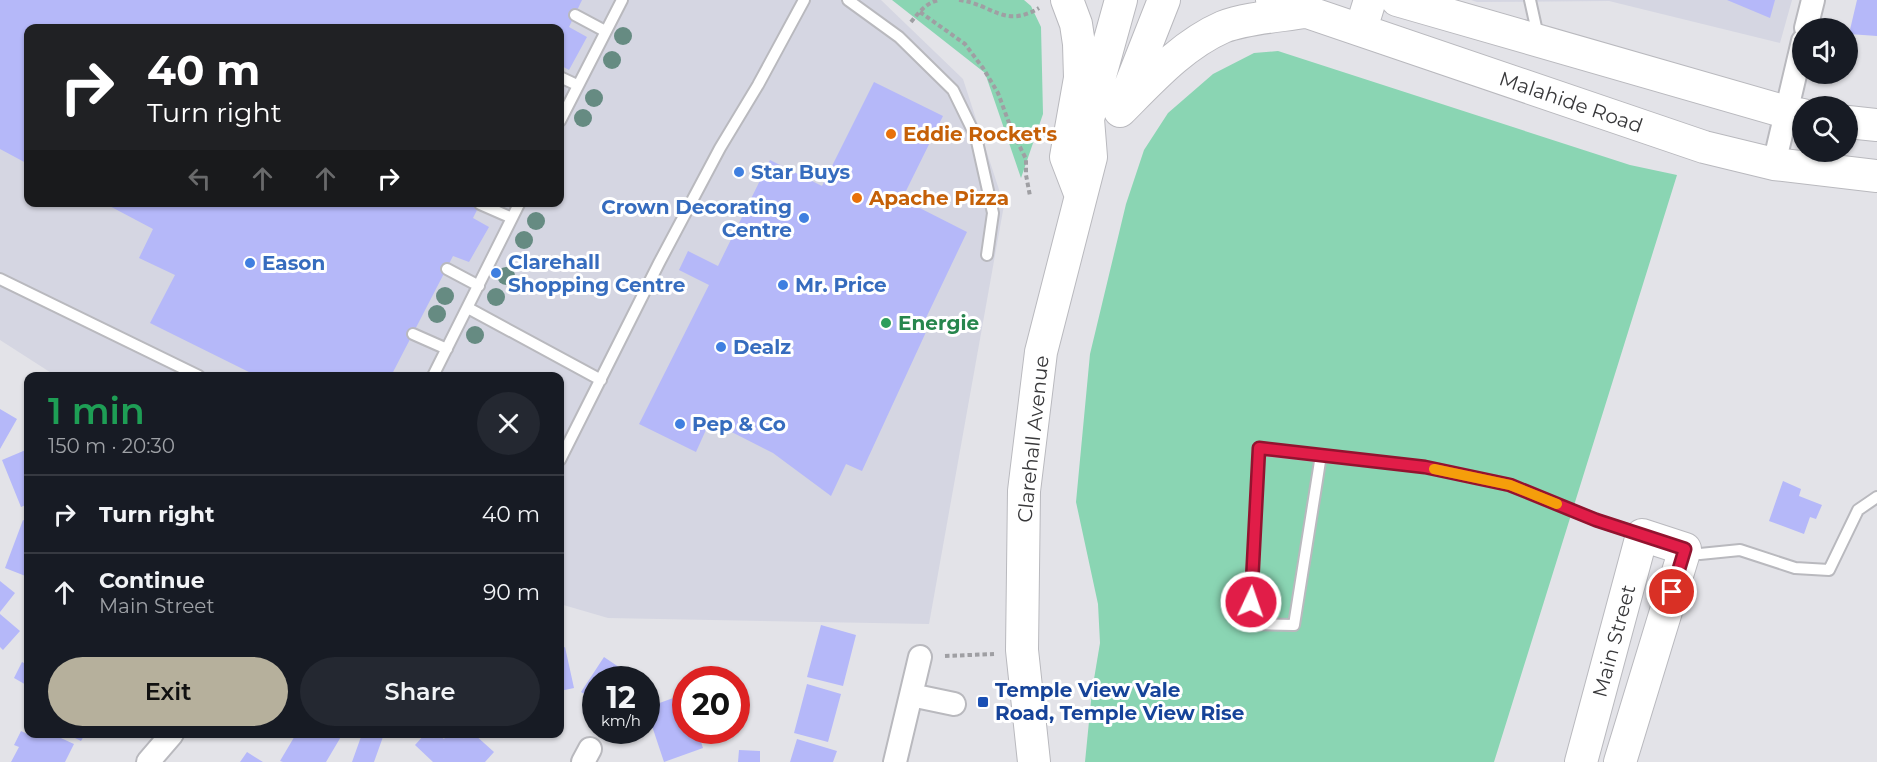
<!DOCTYPE html>
<html lang="en">
<head>
<meta charset="utf-8">
<style>
  body { margin:0; font-family:Montserrat,sans-serif; background:#242831; color:#f1f3f6; height:100vh; display:flex; flex-direction:column; font-size:22px; white-space:nowrap }
  * { box-sizing:border-box; margin:0 }
  p { font-size:20px; color:#9ea1a6 }
  .icon { flex:none; width:33px; height:33px; fill:none; stroke:currentColor; stroke-width:2; stroke-linecap:round; stroke-linejoin:round }
  .map { position:relative; flex:1; overflow:hidden }
  .drawer { position:absolute; left:24px; top:372px; width:540px; height:366px; display:flex; flex-direction:column; background:#171b24; border-radius:12px; box-shadow:0 2px 4px #0004 }
  .drawer>* { flex:none }
  .top-card { position:absolute; left:24px; top:24px; width:540px; height:183px; border-radius:12px; box-shadow:0 2px 4px #0004; background:#202124; color:#fff; overflow:hidden }
  .fabs { position:absolute; left:1792px; top:18px; display:grid; gap:12px }
  .fabs a { display:grid; place-items:center; width:66px; height:66px; border-radius:50%; background:#171b24; box-shadow:0 2px 4px #0004; font-size:30px }
  .speed { position:absolute; left:582px; top:666px; display:flex; gap:12px; font-size:30px; font-weight:700; text-align:center }
  .speed>* { display:grid; place-content:center; width:78px; height:78px; border-radius:50%; background:#171b24; box-shadow:0 2px 4px #0004; line-height:1 }
  .speed small { font-size:15px; font-weight:400 }
  .speed .limit { border:9px solid #d22; background:#fff; color:#111 }
  .pin { position:absolute; display:grid; place-items:center; width:51px; height:51px; color:#fff; margin:-26px; border:3px solid #fff; border-radius:50%; box-shadow:0 2px 6px #0007 }
  .me { position:absolute; width:66px; margin:-33px; rotate:3deg; stroke-linejoin:round; filter:drop-shadow(0 0 4px #0008) }
  .turn { display:flex; align-items:center; gap:21px; height:126px; padding:0 24px; font-size:27px }
  .turn .icon { width:78px; height:78px; stroke-width:2.5 }
  .turn b { display:block; font-size:42px; line-height:51px }
  .lanes { display:flex; align-items:center; height:57px; padding:0 24px; background:#0003; justify-content:center; gap:30px; direction:ltr }
  .lanes .off { opacity:.35 }
  .round { display:grid; place-items:center; flex:none; width:63px; height:63px; border-radius:32px; background:#242831 }
  .summary { display:flex; align-items:center; justify-content:space-between; height:102px; padding:0 24px }
  h1 { font-size:36px; font-weight:600; line-height:45px; color:#1e9e55 }
  .action { display:flex; gap:12px; margin-top:auto; padding:12px 24px }
  .action a { flex:1; height:69px; border-radius:36px; background:#b6b09c; color:#111; font-size:24px; font-weight:600; line-height:69px; text-align:center }
  .action a+a { background:#242831; color:#f1f3f6 }
  ul { padding:0; list-style:none }
  li { display:flex; align-items:center; gap:18px; height:78px; padding:0 24px; border-top:2px solid #363941 }
  li div { flex:1 }
  li b { display:block; font-size:22px }
  li em { font-style:normal }
  .map>svg:first-child { display:block }
  .built { fill:#d5d6e2; fill-rule:evenodd }
  .green { fill:#8ad5b3 }
  .building { fill:#b5b8f9 }
  .lines { fill:none; stroke-linecap:round; stroke-linejoin:round }
  .lane-casing { stroke:#b9b9be; stroke-width:14 }
  .street-casing { stroke:#b9b9be; stroke-width:26 }
  .secondary-casing { stroke:#b9b9be; stroke-width:34 }
  .path { stroke:#9f9fa3; stroke-width:4; stroke-dasharray:4.5 3; stroke-linecap:butt }
  .lane { stroke:#fff; stroke-width:10 }
  .street { stroke:#fff; stroke-width:22 }
  .secondary { stroke:#fff; stroke-width:32 }
  .tree { fill:#668b82 }
  .route-casing { stroke:#92132f; stroke-width:15 }
  .route { stroke:#e11d48; stroke-width:10 }
  .slow { stroke:#f59e0b; stroke-width:10 }
  .food-dot { fill:#e8710a; stroke:#fff; stroke-width:2 }
  .shop-dot { fill:#3f7fe0; stroke:#fff; stroke-width:2 }
  .leisure-dot { fill:#2e9e5b; stroke:#fff; stroke-width:2 }
  .transit-dot { fill:#1a4fb4; stroke:#fff; stroke-width:2 }
  .labels { text-anchor:middle; dominant-baseline:central; stroke-width:6; stroke-linejoin:round; paint-order:stroke }
  .street-label { font-size:20px; fill:#38383a; stroke:#fff }
  .food-label { font-size:20px; font-weight:bold; fill:#c56008; stroke:#fff; text-anchor:start }
  .shop-label { font-size:20px; font-weight:bold; fill:#366cbe; stroke:#fff; text-anchor:start }
  .leisure-label { font-size:20px; font-weight:bold; fill:#27864d; stroke:#fff; text-anchor:start }
  .transit-label { font-size:20px; font-weight:bold; fill:#164399; stroke:#fff; text-anchor:start }
</style>
</head>
<body>
<div class="map">
<svg width="1877" height="762" viewBox="0 0 1877 762">
  <rect width="100%" height="100%" fill="#e3e3e8"/>
  <path class="built" d="M0,0H881L963,79L1004,205L929,624L608,618L560,604V376H56L0,340ZM28,28H560V202H28Z
    M1471,0H1792L1780,43L1609,1L1477,2Z"/>
  <path class="green" d="M892,0H1024L1031,6L1041,27L1043,114L1021,178L985,73Z
    M1278,51L1630,165L1677,175L1494,762H1085L1092,691L1100,643L1098,604L1076,502L1090,354L1126,204L1144,150L1168,113L1213,74L1254,53Z"/>
  <path class="building" d="M0,0H582L569,27L587,37L569,70L560,65V28H28V164L0,149Z
    M1727,0H1775L1770,18Z
    M1857,0H1877V36L1849,34Z
    M874,82L943,116L902,199L967,232L926,318L932,319L862,471L846,464L831,496L773,453L710,421L696,452L639,424L709,285L679,270L688,251L718,266L770,160L822,186Z
    M102,202H481L473,218L489,227L469,262L453,256L391,376H257L150,323L175,275L139,258L153,229Z
    M0,409L17,419L0,449Z
    M28,449V504L21,507L2,460Z
    M1783,481L1801,489L1799,496L1822,505L1816,519L1810,517L1804,534L1769,521Z
    M23,520L28,522V577L5,568Z
    M0,581L15,593L0,612Z
    M0,614L20,631L3,650L0,647Z
    M821,625L856,635L843,686L807,677Z
    M565,647L574,688L560,691V649Z
    M604,657L638,680H596V701L581,692Z
    M22,662L28,665V686L14,678Z
    M807,684L841,694L828,742L794,733Z
    M684,694L686,699V730H697L703,748L664,762L646,708Z
    M21,731L36,738L38,734H52L74,744L65,762H11L19,747L14,745Z
    M67,734H85L81,741Z
    M296,734H340L342,735L326,762H283L280,761Z
    M362,734H384L374,762H352Z
    M425,734H438L444,739L448,734H474L494,752L485,762H433L415,745Z
    M797,739L837,751L833,762H790Z
    M739,750L760,751V762H738Z
    M247,752L263,762H240Z"/>
  <g class="lines">
    <g class="lane-casing">
      <path id="lane" d="M848,0L899,37L953,90L976,137L993,213L987,255
        M1530,0L1536,27L1532,37
        M575,15L605,31
        M560,77L577,85
        M560,121L622,0
        M480,204L512,218
        M447,269L479,286
        M0,279L199,376
        M468,308L601,380
        M413,334L447,349
        M433,376L520,202
        M1321,455L1294,625L1250,624L1259,449L1425,467L1510,485L1596,520L1639,534
        M560,460L659,263L720,148L758,85L804,0
        M1686,549L1700,554L1740,550L1795,568L1829,570L1858,510L1877,497"/>
    </g>
    <g class="street-casing">
      <path id="street" d="M1806,28L1813,0
        M1774,164L1803,41
        M911,695L954,704
        M148,762L172,734
        M583,762L590,749
        M895,762L920,657"/>
    </g>
    <g class="secondary-casing">
      <path id="secondary" d="M1067,0L1076,24L1079,44L1080,78L1066,157L1081,196
        M1272,0L1704,147L1774,164L1877,176
        M1397,0L1786,112L1803,115
        M1361,29L1370,0
        M1125,99L1164,0
        M1120,111C1151,80 1182,45 1223,27C1246,18 1280,16 1305,12
        M1848,122L1877,125
        M1034,762L1022,650L1024,491L1041,352L1091,157L1088,119L1121,0
        M1581,762L1642,535L1685,549L1620,762"/>
    </g>
    <path class="path" d="M959,0C992,4 1004,29 1039,8
      M920,12L965,44L983,68L998,93L1012,131L1026,159V175L1030,196
      M911,22C919,12 927,2 940,0
      M945,656L994,654"/>
    <use href="#lane" class="lane"/>
    <use href="#street" class="street"/>
    <use href="#secondary" class="secondary"/>
  </g>
  <g class="tree">
    <circle cx="623" cy="36" r="9"/>
    <circle cx="612" cy="60" r="9"/>
    <circle cx="594" cy="98" r="9"/>
    <circle cx="583" cy="118" r="9"/>
    <circle cx="536" cy="221" r="9"/>
    <circle cx="524" cy="240" r="9"/>
    <circle cx="506" cy="276" r="9"/>
    <circle cx="445" cy="296" r="9"/>
    <circle cx="496" cy="297" r="9"/>
    <circle cx="437" cy="314" r="9"/>
    <circle cx="475" cy="335" r="9"/>
  </g>
  <g class="lines">
    <g class="route-casing">
      <path id="route" d="M1251,602L1259,448L1425,467L1510,485L1596,520L1685,549L1672,592"/>
    </g>
    <use href="#route" class="route"/>
    <path class="slow" d="M1434,469L1510,485L1557,504"/>
  </g>
  <g class="food-dot">
    <circle cx="891" cy="134" r="6"/>
    <circle cx="857" cy="198" r="6"/>
  </g>
  <g class="shop-dot">
    <circle cx="739" cy="172" r="6"/>
    <circle cx="804" cy="218" r="6"/>
    <circle cx="250" cy="263" r="6"/>
    <circle cx="496" cy="273" r="6"/>
    <circle cx="783" cy="285" r="6"/>
    <circle cx="721" cy="347" r="6"/>
    <circle cx="680" cy="424" r="6"/>
  </g>
  <circle class="leisure-dot" cx="886" cy="323" r="6"/>
  <rect class="transit-dot" x="977" y="696" width="12" height="12" rx="3"/>
  <g class="labels">
    <g class="street-label">
      <text transform="translate(1571 102) rotate(19)">Malahide Road</text>
      <text transform="translate(1033 439) rotate(-84)">Clarehall Avenue</text>
      <text transform="translate(1614 641) rotate(-75)">Main Street</text>
    </g>
    <g class="food-label">
      <text x="903" y="134">Eddie Rocket's</text>
      <text x="869" y="198">Apache Pizza</text>
    </g>
    <g class="shop-label">
      <text x="751" y="172">Star Buys</text>
      <text x="792" y="207" text-anchor="end">Crown Decorating<tspan x="792" dy="23">Centre</tspan></text>
      <text x="508" y="262">Clarehall<tspan x="508" dy="23">Shopping Centre</tspan></text>
      <text x="262" y="263">Eason</text>
      <text x="795" y="285">Mr. Price</text>
      <text x="733" y="347">Dealz</text>
      <text x="692" y="424">Pep &amp; Co</text>
    </g>
    <g class="leisure-label">
      <text x="898" y="323">Energie</text>
    </g>
    <g class="transit-label">
      <text x="995" y="690">Temple View Vale<tspan x="995" dy="23">Road, Temple View Rise</tspan></text>
    </g>
  </g>
</svg>
<div class="fabs">
<a><svg class="icon" aria-label="sound" viewBox="0 0 24 24"><path d="M4 9h4l5-4v14l-5-4H4zM17 9q2 3 0 6"/></svg></a>
<a><svg class="icon" aria-label="search" viewBox="0 0 24 24"><circle cx="10" cy="10" r="6"/><path d="M15 15l6 6"/></svg></a>
</div>
<div class="speed"><div>12<small>km/h</small></div><div class="limit">20</div></div>
<div class="pin" style="left:1672px;top:592px;background:#d93025"><svg class="icon" aria-label="arrive" viewBox="0 0 24 24"><path d="M6 21V4h12l-3 4 3 4H6"/></svg></div>
<svg class="me" style="left:1251px;top:602px" viewBox="-20 -20 40 40"><circle r="17" fill="#e11d48" stroke="#fff" stroke-width="3"/><path d="M0-11L8 9 0 5-8 9z" fill="#fff"/></svg>
<div class="top-card">
<div class="turn"><svg class="icon" aria-label="right" viewBox="0 0 24 24"><path d="M7 20v-9h11M14 6l5 5-5 5"/></svg><div><b>40 m</b>Turn right</div></div>
<div class="lanes"><svg class="icon off" aria-label="left" viewBox="0 0 24 24"><path d="M17 20v-9H6M10 6l-5 5 5 5"/></svg><svg class="icon off" aria-label="ahead" viewBox="0 0 24 24"><path d="M12 20V5M6 11l6-6 6 6"/></svg><svg class="icon off" aria-label="ahead" viewBox="0 0 24 24"><path d="M12 20V5M6 11l6-6 6 6"/></svg><svg class="icon" aria-label="right" viewBox="0 0 24 24"><path d="M7 20v-9h11M14 6l5 5-5 5"/></svg></div>
</div>
<section class="drawer">
<div class="summary"><div><h1>1 min</h1><p>150 m · 20:30</p></div><a class="round"><svg class="icon" aria-label="close" viewBox="0 0 24 24"><path d="M6 6l12 12M18 6L6 18"/></svg></a></div>
<ul>
<li><svg class="icon" aria-label="right" viewBox="0 0 24 24"><path d="M7 20v-9h11M14 6l5 5-5 5"/></svg><div><b>Turn right</b></div><em>40 m</em></li>
<li><svg class="icon" aria-label="ahead" viewBox="0 0 24 24"><path d="M12 20V5M6 11l6-6 6 6"/></svg><div><b>Continue</b><p>Main Street</p></div><em>90 m</em></li>
</ul>
<div class="action"><a>Exit</a><a>Share</a></div>
</section>
</div>
</body>
</html>
